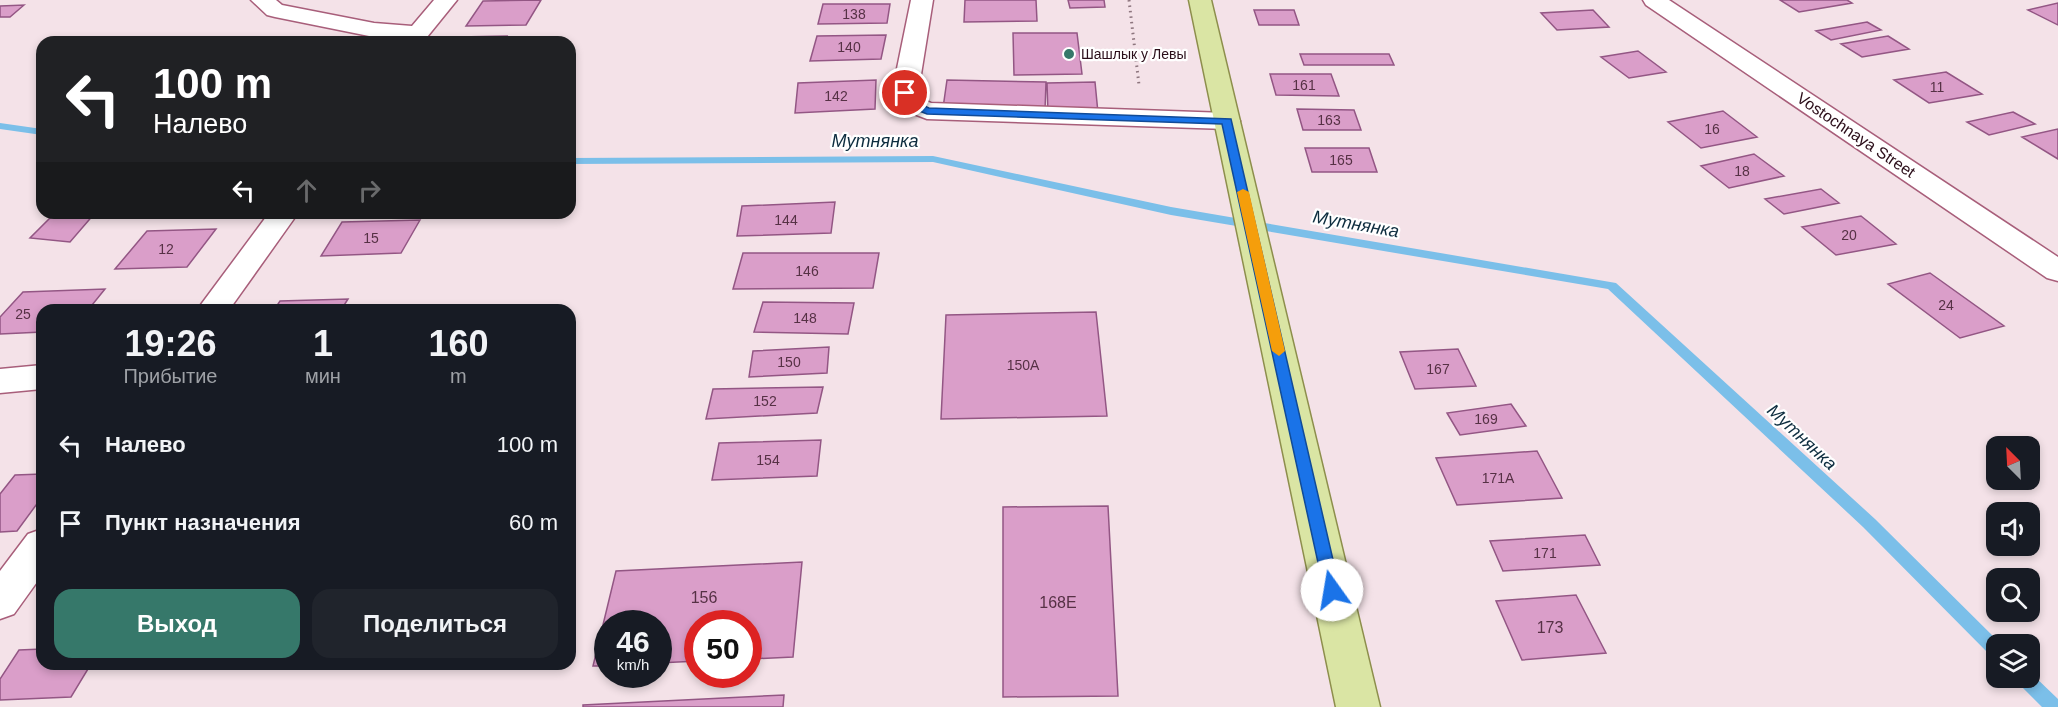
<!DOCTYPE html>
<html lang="ru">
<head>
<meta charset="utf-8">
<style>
  body { margin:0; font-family:Helvetica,sans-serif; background:#20242c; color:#f1f3f6; height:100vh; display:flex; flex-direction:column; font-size:22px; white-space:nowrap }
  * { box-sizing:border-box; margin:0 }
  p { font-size:20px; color:#9ea1a6 }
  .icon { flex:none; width:33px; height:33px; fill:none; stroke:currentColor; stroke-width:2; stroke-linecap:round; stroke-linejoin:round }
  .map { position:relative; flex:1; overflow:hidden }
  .drawer { position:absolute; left:36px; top:304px; width:540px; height:366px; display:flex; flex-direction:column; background:#171b24; border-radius:18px; box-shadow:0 3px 9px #0003 }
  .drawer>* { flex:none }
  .hud { position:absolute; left:36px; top:36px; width:540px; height:183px; border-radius:18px; box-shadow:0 3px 9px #0003; background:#202124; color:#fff; overflow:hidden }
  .needle { width:39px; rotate:336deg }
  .fabs { position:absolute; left:1986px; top:436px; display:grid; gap:12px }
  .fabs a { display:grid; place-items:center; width:54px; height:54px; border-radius:12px; background:#171b24; box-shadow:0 3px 9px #0003; font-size:30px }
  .speed { position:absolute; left:594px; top:610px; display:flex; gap:12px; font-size:30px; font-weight:700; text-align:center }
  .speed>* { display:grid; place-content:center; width:78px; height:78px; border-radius:50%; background:#171b24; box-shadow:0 3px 9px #0003; line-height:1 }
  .speed small { font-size:15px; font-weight:400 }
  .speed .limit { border:9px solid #d22; background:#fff; color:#111 }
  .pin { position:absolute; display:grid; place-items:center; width:51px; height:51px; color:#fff; margin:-26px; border:3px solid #fff; border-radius:50%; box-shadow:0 2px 6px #0007 }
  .me { position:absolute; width:66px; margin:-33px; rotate:347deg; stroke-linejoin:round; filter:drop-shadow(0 0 4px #0008) }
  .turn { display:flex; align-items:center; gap:21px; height:126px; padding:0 18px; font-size:27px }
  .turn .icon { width:78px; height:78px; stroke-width:2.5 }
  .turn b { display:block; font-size:42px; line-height:51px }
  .lanes { display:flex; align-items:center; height:57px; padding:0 18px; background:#0003; justify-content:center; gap:30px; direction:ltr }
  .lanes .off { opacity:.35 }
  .eta { display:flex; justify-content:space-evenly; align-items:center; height:102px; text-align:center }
  .eta b { font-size:36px; font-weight:700; line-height:42px }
  .button { display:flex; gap:12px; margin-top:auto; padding:12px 18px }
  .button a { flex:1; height:69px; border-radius:18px; background:#36786a; color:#fff; font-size:24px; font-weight:700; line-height:69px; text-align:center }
  .button a+a { background:#20242c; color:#f1f3f6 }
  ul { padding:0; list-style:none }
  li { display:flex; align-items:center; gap:18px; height:78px; padding:0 18px }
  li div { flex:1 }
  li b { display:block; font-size:22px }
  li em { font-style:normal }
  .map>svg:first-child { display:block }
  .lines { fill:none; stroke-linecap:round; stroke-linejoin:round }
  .stream { fill:#7bbfe9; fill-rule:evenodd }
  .building { fill:#da9ec9; stroke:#935684; stroke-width:1.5 }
  .minor-casing { stroke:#a85e7a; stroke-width:3 }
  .major-casing { stroke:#8d8e4c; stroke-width:3 }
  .path { stroke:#8d757e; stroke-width:3; stroke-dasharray:1.5 4; stroke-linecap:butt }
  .minor { fill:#fff; fill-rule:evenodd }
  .major { fill:#dae5a4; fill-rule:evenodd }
  .route { fill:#1a73e8; stroke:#114b97; stroke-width:1.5 }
  .slow { fill:#f59e0b }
  .poi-dot { fill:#36786a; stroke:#fff; stroke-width:2 }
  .labels { text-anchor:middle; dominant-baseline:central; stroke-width:4.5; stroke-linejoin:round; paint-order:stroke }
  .number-label { font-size:14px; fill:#563145 }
  .far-poi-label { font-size:14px; fill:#2a0d19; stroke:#fff; text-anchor:start }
  .street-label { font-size:16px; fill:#2a0d19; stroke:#fff }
  .near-number-label { font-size:16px; fill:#563145 }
  .water-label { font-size:18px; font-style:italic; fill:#0e2d3f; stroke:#fff }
</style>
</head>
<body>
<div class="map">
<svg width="2058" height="707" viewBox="0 0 2058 707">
  <rect width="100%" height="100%" fill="#f4e2e8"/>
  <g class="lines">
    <path class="stream" d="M0,123L42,129V135L0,129Z
      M933,156L1171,207L1616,283L1875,519L2002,645H1996V657L1990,655L1863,527L1608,289L1171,215L933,162L570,164V158Z
      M2030,672L2058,699V707H2042L2019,684L2016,678H2030Z"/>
  </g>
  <path class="building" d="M541,0L526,25L466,26L483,1Z
    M965,0H1036L1037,21L964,22Z
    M1068,0H1104L1105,7L1070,8Z
    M1780,0H1847L1852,3L1799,12Z
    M2058,3V25L2028,10Z
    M823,4H890L887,23L818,24Z
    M24,5L10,17H0V6Z
    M1254,10H1294L1299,25H1259Z
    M1593,10L1609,27L1557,30L1541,13Z
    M1867,22L1881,30L1831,40L1816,31Z
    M1013,33H1077L1082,74L1014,75Z
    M886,35L881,59L810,61L817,36Z
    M507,36L504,42H456L459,37Z
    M1888,36L1909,49L1862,57L1841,44Z
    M1638,51L1666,72L1629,78L1601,57Z
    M1300,54H1389L1394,65H1304Z
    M1946,72L1982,94L1929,103L1894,80Z
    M1270,74H1331L1339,96L1276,95Z
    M876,80L875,109L795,113L798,83Z
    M947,80L1046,82L1045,110L943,108Z
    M1095,82L1098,113L1048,114L1047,83Z
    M1297,109L1354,110L1361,130H1303Z
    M1723,111L1757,137L1701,148L1668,122Z
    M2013,112L2035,124L1989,135L1967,122Z
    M2058,129V159L2022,137Z
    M1305,148H1369L1377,172H1312Z
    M1754,154L1784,176L1729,188L1701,166Z
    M1821,189L1839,203L1784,214L1765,199Z
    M835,202L831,233L737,236L742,206Z
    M55,213H95L70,242L30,238Z
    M1861,216L1896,244L1836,255L1802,227Z
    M420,220L401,253L321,256L342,222Z
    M216,229L187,267L115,269L147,231Z
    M743,253H879L873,288L733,289Z
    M1930,273L2004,326L1960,338L1888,284Z
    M105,289L88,310H42V332L0,334V317L23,292Z
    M348,299L341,310H274L280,301Z
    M763,302L854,303L848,334L754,332Z
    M1096,312L1107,416L941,419L946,315Z
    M829,347L827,373L749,377L753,351Z
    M1458,349L1476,386L1415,389L1400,352Z
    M823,387L817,413L706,419L713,389Z
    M1511,404L1526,426L1460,435L1447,413Z
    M821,440L817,476L712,480L719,443Z
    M1537,451L1562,498L1457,505L1436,458Z
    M42,474V497L17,531L0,532V494L15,475Z
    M1108,506L1118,696L1003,697V507Z
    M1585,535L1600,565L1503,571L1490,541Z
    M802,562L793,657L748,659V624H698V661L658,663V624H608V666H593L616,571Z
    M1576,595L1606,653L1522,660L1496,601Z
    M42,649V664H91L71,697L0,700V679L19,650Z
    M784,695L783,707H583V705Z"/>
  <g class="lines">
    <g class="minor-casing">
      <path id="minor" d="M251,0H276L282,5L374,23L412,26L434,0H457L423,42H399L401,39L374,37L275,17L267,15Z
        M911,0H933L918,93L921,99L931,103L1227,113L1236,115L1240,121L1236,127L1227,129L927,119L901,109L892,93Z
        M1643,0H1669L2058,257V281L2047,278L1646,5Z
        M269,213H298L229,310H197Z
        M42,365V389L0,393V369Z
        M42,529V575L14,614L0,619V571L28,534Z"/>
    </g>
    <g class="major-casing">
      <path id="major" d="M1189,0H1211L1380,707H1336Z"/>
    </g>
    <path class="path" d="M1129,0L1139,85"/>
    <use href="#minor" class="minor"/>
    <use href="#major" class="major"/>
  </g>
  <path class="route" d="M905,89L909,90L915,102L929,108L1231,119L1340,590L1338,595L1332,597L1326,595L1324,590L1222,124L927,114L906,106L900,93Z"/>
  <path class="slow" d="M1243,189L1249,192L1285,351L1279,356L1272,351L1237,192Z"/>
  <circle class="poi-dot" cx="1069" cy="54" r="6"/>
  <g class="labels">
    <g class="number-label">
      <text x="854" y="14">138</text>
      <text x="849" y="47">140</text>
      <text x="1304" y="85">161</text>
      <text x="1937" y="87">11</text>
      <text x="836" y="96">142</text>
      <text x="1329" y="120">163</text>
      <text x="1712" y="129">16</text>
      <text x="1341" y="160">165</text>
      <text x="1742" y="171">18</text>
      <text x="786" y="220">144</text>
      <text x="1849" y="235">20</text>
      <text x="371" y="238">15</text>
      <text x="166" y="249">12</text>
      <text x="807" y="271">146</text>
      <text x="1946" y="305">24</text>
      <text x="23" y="314">25</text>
      <text x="805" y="318">148</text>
      <text x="789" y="362">150</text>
      <text x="1023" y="365">150А</text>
      <text x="1438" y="369">167</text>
      <text x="765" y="401">152</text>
      <text x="1486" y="419">169</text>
      <text x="768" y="460">154</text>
      <text x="1498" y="478">171А</text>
      <text x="1545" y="553">171</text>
    </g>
    <g class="far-poi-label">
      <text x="1081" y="54">Шашлык у Левы</text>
    </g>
    <g class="street-label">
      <text transform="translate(1856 135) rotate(34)">Vostochnaya Street</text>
    </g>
    <g class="near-number-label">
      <text x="704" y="597">156</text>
      <text x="1058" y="602">168Е</text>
      <text x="1550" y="627">173</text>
    </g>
    <g class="water-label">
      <text x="875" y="141">Мутнянка</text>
      <text transform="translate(1356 224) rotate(10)">Мутнянка</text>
      <text transform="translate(1802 437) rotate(43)">Мутнянка</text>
    </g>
  </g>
</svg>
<div class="fabs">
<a><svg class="needle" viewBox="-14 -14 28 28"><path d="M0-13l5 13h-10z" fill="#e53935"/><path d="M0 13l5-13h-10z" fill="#9ea1a6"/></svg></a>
<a><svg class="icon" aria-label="sound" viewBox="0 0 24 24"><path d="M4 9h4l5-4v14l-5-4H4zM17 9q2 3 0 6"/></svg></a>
<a><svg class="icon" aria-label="search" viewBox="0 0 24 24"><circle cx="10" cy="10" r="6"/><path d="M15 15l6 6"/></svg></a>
<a><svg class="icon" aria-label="layers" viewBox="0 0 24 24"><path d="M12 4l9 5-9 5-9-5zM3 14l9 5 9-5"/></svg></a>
</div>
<div class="speed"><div>46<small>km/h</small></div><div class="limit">50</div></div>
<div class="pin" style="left:905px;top:93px;background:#d93025"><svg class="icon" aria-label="arrive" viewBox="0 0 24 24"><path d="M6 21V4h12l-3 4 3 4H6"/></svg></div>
<svg class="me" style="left:1332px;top:590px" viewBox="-20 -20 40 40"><circle r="19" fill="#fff"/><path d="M0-13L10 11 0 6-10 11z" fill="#1a73e8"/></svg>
<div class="hud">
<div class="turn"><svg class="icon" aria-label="left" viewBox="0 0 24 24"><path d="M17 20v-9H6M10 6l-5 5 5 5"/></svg><div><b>100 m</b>Налево</div></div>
<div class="lanes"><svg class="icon" aria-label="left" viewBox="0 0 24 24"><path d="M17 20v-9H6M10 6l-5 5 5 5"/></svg><svg class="icon off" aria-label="ahead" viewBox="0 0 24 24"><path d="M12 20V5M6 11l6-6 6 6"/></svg><svg class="icon off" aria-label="right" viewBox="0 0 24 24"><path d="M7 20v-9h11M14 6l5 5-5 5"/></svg></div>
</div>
<section class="drawer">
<div class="eta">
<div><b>19:26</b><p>Прибытие</p></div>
<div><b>1</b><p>мин</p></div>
<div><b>160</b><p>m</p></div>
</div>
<ul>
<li><svg class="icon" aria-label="left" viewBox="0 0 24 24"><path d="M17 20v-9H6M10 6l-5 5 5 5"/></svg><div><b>Налево</b></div><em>100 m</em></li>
<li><svg class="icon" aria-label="arrive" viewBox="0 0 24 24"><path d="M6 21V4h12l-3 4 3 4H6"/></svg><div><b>Пункт назначения</b></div><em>60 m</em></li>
</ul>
<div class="button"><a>Выход</a><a>Поделиться</a></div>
</section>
</div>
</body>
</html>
